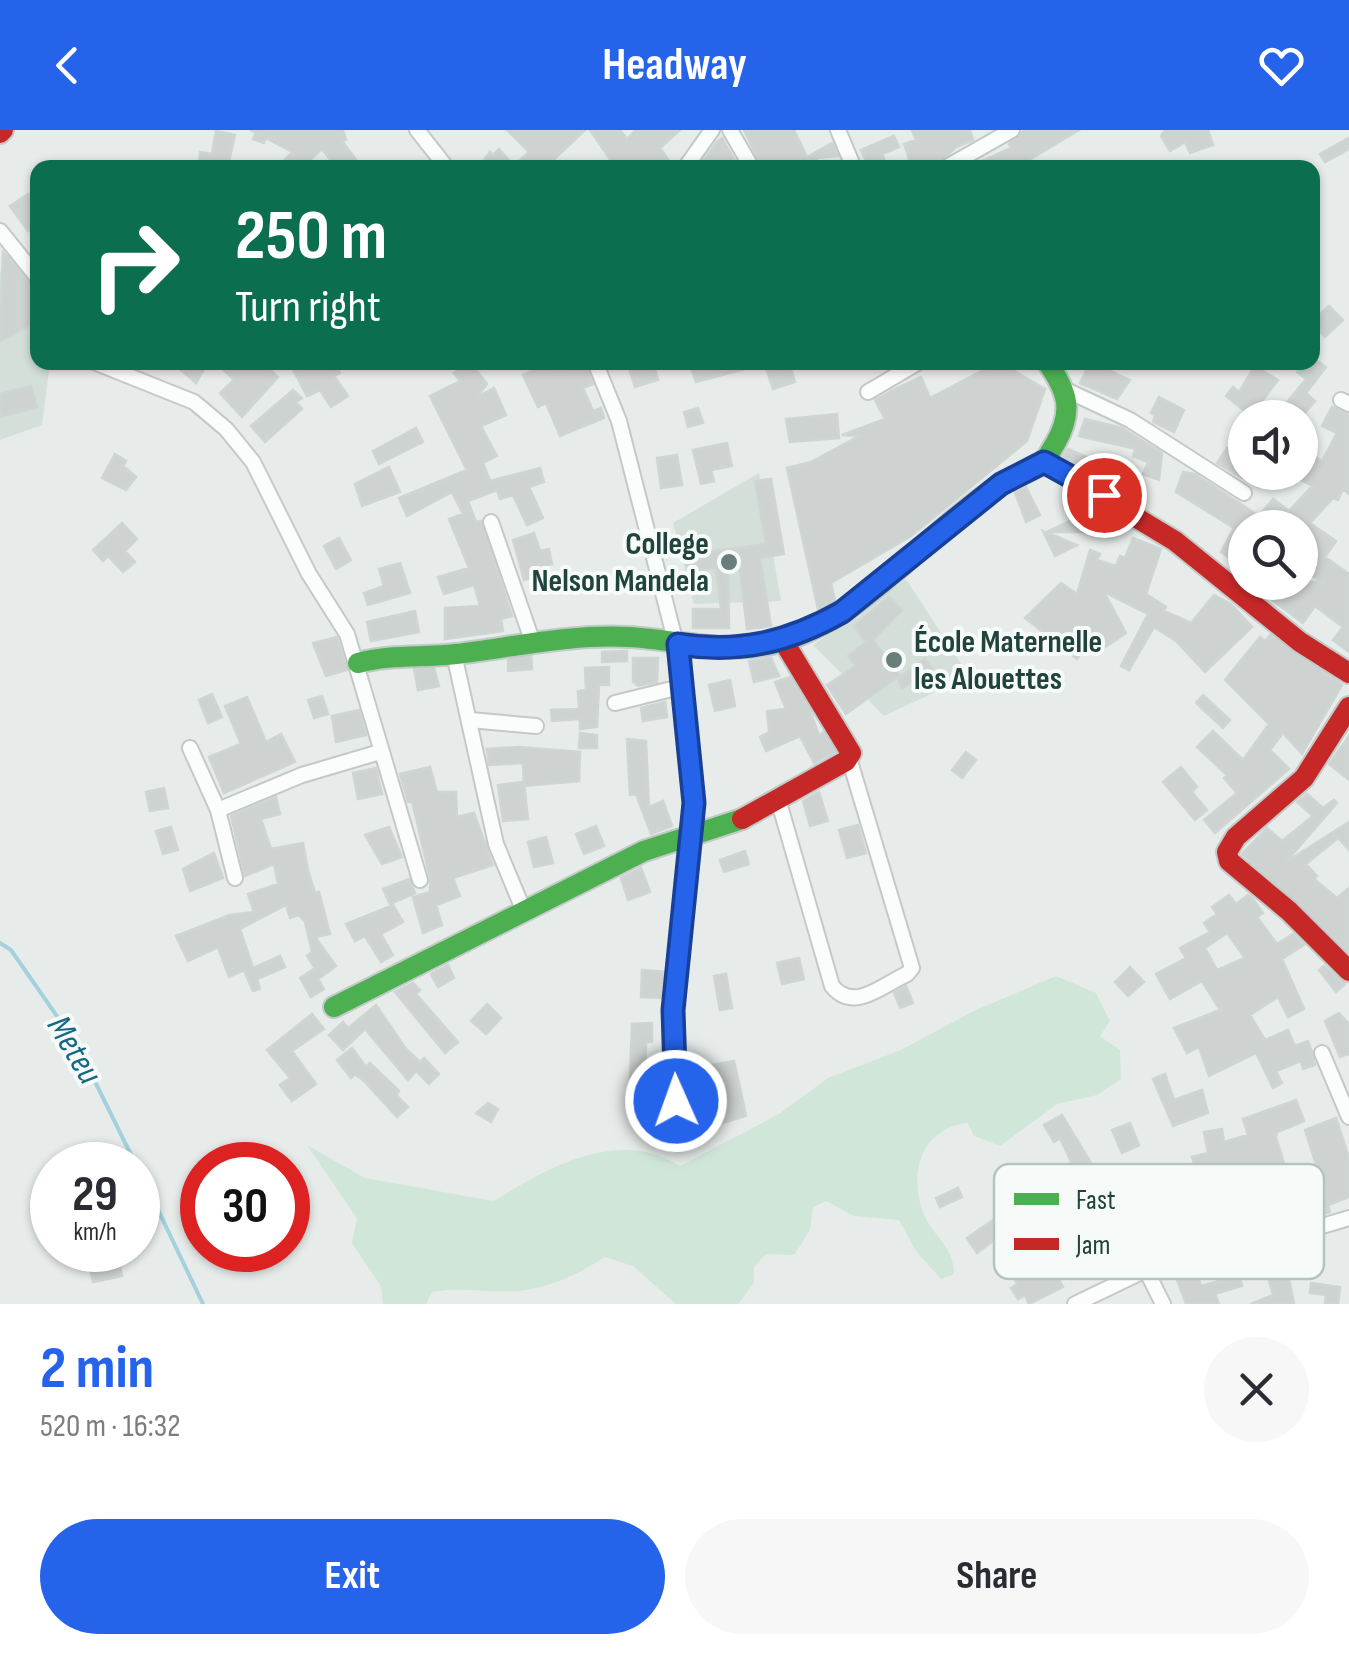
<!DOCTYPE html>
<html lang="en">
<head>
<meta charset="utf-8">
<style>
  body { margin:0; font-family:"Sofia Sans Condensed",sans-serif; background:#f7f7f7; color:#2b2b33; height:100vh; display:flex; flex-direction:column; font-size:38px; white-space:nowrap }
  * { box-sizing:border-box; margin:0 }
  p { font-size:32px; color:#7c7c81 }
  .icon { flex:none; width:55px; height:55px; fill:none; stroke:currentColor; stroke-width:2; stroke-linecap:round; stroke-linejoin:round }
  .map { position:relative; height:1174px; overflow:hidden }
  .sheet { display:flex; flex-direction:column; background:#fff; flex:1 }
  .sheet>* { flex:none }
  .top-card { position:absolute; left:30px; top:30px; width:1290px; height:210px; border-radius:20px; box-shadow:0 2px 8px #0004; background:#0b6e4f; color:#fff; overflow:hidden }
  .controls { position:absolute; left:1228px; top:270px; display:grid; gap:20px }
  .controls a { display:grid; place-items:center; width:90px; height:90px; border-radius:50%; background:#fff; box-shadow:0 2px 8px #0004; font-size:50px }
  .speed { position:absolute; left:30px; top:1012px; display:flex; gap:20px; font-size:50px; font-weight:700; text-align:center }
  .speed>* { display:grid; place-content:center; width:130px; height:130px; border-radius:50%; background:#fff; box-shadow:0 2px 8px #0004; line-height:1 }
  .speed small { font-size:25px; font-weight:400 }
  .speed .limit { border:15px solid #d22; background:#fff; color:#111 }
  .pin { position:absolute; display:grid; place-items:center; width:85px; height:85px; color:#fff; margin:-42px; border:5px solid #fff; border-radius:50%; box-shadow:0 2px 10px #0007 }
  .me { position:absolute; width:110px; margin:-55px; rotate:358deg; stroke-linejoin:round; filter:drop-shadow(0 0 8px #0008) }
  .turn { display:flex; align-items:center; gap:35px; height:210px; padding:0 40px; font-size:45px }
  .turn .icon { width:130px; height:130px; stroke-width:2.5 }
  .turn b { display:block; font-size:70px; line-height:85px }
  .round { display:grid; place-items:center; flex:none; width:105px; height:105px; border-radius:52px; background:#f7f7f7 }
  .overview { display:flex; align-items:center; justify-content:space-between; height:170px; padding:0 40px }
  h1 { font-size:60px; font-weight:700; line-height:75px; color:#2563eb }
  .action { display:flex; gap:20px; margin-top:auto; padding:20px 40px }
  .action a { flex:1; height:115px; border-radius:60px; background:#2563eb; color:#fff; font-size:40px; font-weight:700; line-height:115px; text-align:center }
  .action a+a { background:#f7f7f7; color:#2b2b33 }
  header { display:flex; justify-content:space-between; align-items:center; height:130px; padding:0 40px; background:#2563eb; color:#fff; font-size:45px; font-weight:700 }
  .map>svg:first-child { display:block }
  .built { fill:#d4dfda }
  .green { fill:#cfe6d8 }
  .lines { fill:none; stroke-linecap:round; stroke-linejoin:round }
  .stream { stroke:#a4d1dd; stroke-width:4 }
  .building { fill:#ced3d2; stroke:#cfd5d3; stroke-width:2.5; fill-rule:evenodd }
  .street-casing { stroke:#c4c9c7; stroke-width:18 }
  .fast-casing { stroke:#c2cac8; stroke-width:24 }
  .jam-casing { stroke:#c2cac8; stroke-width:24 }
  .street { stroke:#fbfcfc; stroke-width:14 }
  .fast { stroke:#4caf50; stroke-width:20 }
  .jam { stroke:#c62828; stroke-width:20 }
  .route-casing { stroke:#184099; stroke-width:25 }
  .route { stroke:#2563eb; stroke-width:18 }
  .poi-dot { fill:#677e7a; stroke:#f6fbf9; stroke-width:4 }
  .labels { text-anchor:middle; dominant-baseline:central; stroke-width:8; stroke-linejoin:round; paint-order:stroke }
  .poi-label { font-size:32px; font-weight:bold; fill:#22433d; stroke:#f6fbf9; text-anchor:end }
  .water-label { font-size:35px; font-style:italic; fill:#166885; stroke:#f6fbf9 }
  .key { fill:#f6fbf9; stroke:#b6c4c1; stroke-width:2.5 }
  .key-label { font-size:28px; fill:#22433d }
</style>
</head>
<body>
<header><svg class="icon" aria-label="back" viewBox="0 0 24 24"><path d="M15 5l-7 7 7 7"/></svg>Headway<svg class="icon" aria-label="heart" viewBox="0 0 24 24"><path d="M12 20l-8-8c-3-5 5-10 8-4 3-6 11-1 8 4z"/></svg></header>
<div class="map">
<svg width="1349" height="1174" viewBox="0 0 1349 1174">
  <rect width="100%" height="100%" fill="#e7ecea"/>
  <path class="built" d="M0,141L37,198L38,232L50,233L42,295L0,310Z
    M759,343L781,471L694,474L673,393Z
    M906,449L969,546L884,586L813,515Z"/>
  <path class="green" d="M1056,846L1096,863L1110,891L1100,906L1120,920L1121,949L1097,965L1057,974L1000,1016L974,1006L968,993C922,998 908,1041 923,1082C932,1106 954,1116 954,1144L941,1149L916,1121L899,1090L854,1086L826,1071L813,1077L810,1100L794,1125L766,1124L754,1137V1153L738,1174H676L633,1136L605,1127C580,1143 556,1155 526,1160C495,1165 463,1156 432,1162L426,1174H383L381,1156L352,1113L357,1088L307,1015L365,1048L494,1071C548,1037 620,997 680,1036L779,984L828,948L901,920L974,881Z"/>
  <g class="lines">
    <path class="stream" d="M0,813L11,820L77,915L136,1035
      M138,1038L203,1174"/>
  </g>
  <path class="building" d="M250,0H343L346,10L342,11L357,31L337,38L322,19L301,38H277L292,22L266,8L264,13L253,9L256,3Z
    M507,0H585L545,38H478L490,22L493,25L499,19L514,36L529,22Z
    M590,0H620L627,9L636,0H680L660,18L674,38H616Z
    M744,0H794L807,27L832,13L838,26L816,28L820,38H762Z
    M912,0H970L973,10L956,17L934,38H918L916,32L911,34L904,14L916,10Z
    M1025,0H1079L1019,36L1016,31L1000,38H967L1011,18L1009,14Z
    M1165,0H1208L1213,15L1190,23L1185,12L1170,21L1161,6Z
    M216,1L235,5L228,36L199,38L200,22L212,24Z
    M894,6L899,17L882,24L885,31L869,38L861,20Z
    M722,8L739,38H698L716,13Z
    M1349,8V19L1325,32L1320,24Z
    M28,64L38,77V95L28,101L10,76Z
    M3,122L38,158V191L0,211Z
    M1329,176L1343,190L1325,207L1312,192Z
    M1312,227L1326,237L1306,263L1315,271L1303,285L1287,272L1306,249L1297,242L1304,232H1312Z
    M172,232H208L196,253Z
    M216,232H262L278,247L242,287L220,263L234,250Z
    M289,232H334L340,243L334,246L348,266L331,277L320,260L307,266Z
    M470,232L487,254L477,267L494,258L506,285L481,296L497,326L483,333L490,351L540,338L544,352L529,357L543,388L527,395L513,365L500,369L497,360L468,371L476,392L481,391L512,486L501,489L503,501L445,509V478L480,476L474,455L444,464L438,447L469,438L449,389L463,384L452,362L407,386L399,368L467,340L430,266L460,251L454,243Z
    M550,232L555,242L584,232L593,254L583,258L593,281L601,278L604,288L560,306L546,273L538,277L523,245Z
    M627,232H653L658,250L635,257Z
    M689,232H756V236L696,252Z
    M764,232H789L795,252L773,259Z
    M999,232L1045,259L1027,311L911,406L831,453L835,470L818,479L787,338L811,332L859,306L842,305L885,289L875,270L893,260L921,247L930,268Z
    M1090,232L1130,250L1117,269L1080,253Z
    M1255,236L1278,250L1251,286L1226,266L1233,257L1239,262Z
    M31,256L37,277L0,287V264Z
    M293,260L302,268L296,272L302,279L265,312L251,296Z
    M1159,267L1184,280L1174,302L1153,292L1155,285L1151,283Z
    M1332,277L1349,285V364L1343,359L1338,370L1333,368L1310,393L1336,411L1325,427L1349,444V522L1333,510L1343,497L1315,476L1303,493L1248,452H1322L1300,438V398H1245V440L1221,422L1234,398L1176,362L1183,342L1195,344L1259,386L1273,369L1289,381L1312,356L1300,349V318L1322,331L1337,303L1322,296Z
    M698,278L703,293L688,297L684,282Z
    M837,284L839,308L790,312L786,289Z
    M1085,289L1122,298L1162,323L1159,350L1143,344L1148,332L1133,326L1136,319L1079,306Z
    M416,298L423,312L379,334L373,321Z
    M727,313L732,336L711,340L714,351L701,354L693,320Z
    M1227,318L1245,332V342H1269L1258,357L1217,333Z
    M1068,319L1133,347L1126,362L1063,327Z
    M115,324L126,331L123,336L136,347L126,360L102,348Z
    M677,325L682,355L661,358L657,328Z
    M389,337L400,362L362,376L355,354Z
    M771,349L784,424L760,428L771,496L747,499L740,438L728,439L729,498H693V479H721L716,438L688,441L686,425L766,414L755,351Z
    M1026,357L1040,385L1026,392L1015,362Z
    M1074,366L1093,377V402H1047L1074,389Z
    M122,393L137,409L125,421L135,432L123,442L108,426L103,431L93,420Z
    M1043,401L1077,415L1055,426Z
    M534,403L540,421L549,419L552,434L546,435L548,443L524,450L513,410Z
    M339,408L351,430L336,439L324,416Z
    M1133,408L1161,419L1146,464L1166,477L1164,481L1191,493L1214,465L1231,474L1252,497L1205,542L1176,511L1154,497L1129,540L1121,536L1148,484L1104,462L1126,503L1099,521L1091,510L1077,529L1025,488L1061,453L1077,464L1090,420L1100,424L1097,430L1116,436L1120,426L1125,428Z
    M400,433L410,463L368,475L364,463L384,456L379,439Z
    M889,467L902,480L873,510L900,545L846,584L827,555L856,536L848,526L866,512L854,496Z
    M415,481L419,502L371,511L367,492Z
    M1270,505L1342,555L1302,624L1283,603L1270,620L1289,639L1215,703L1204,690L1237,663L1224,648L1227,645L1197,617L1213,601L1243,630L1269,594L1225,550L1260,507L1265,511Z
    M337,507L347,540L326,546L313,513Z
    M627,521V531L602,532V522Z
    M531,524L532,539L508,541V528Z
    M633,528H658L657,552L638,556L633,552Z
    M771,528L779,546L754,552L749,531Z
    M925,528L932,540L902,558L898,549Z
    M609,537V555H599L597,597L580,599V589L552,591L551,580L579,579L578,561L586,560L585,538Z
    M414,538H434L439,556L418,560Z
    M790,547L810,580L819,606L824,602L836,621L814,633L800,606L766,621L760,607L769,602L767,581L786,579L775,552Z
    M730,550L735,576L715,581L709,555Z
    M212,564L222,587L208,593L199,570Z
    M1203,565L1230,590L1223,598L1196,573Z
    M322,566L328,584L314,588L308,570Z
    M247,567L266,612L281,604L295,632L224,663L209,627L241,614L225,576Z
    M665,572L667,587L643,591L641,578Z
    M359,580L366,605L336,612L332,586Z
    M580,603L597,605V618H579Z
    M1349,606V650L1329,634Z
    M627,609L646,611L649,677L663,671L672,696L651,704L636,664L630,665Z
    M518,617L580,622L579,651L524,656L523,633L489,635L487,619Z
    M966,622L976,630L962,648L952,640Z
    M430,637L437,662H456L457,687L474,683L493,735L453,748L460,766L436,775L442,795L423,803L413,767L430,762V748L412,671L408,672L400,644Z
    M1181,637L1197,657L1192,662L1207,680L1195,690L1163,652Z
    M376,638L382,664L358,669L353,643Z
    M524,652L528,689L503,691L498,655Z
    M164,658L168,678L150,681L146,662Z
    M819,662L828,691L810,696L803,671Z
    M1307,664L1323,678L1334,670L1337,673L1286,732L1349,692V720L1338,708L1306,734L1317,746L1314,749L1337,768L1349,758V822L1242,724L1267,698L1282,711L1313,686L1297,672Z
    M276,667L280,684L261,689L271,719L303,713L308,740L315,763L319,762L330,804L315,807L336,836L318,849L324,859L311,867L300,848L315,838L307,826L312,822L305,792L299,785L290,788L286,775L240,799L253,838L280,826L285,837L257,849L260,859L253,861L244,840L229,847L218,817L188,831L176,806L230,785L254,782L248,764L278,754L274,734L245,746L231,686Z
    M858,695L866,723L847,728L839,700Z
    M596,696L604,716L584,724L576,704Z
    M171,697L178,720L163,724L156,701Z
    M389,697L402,727L382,734L365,705Z
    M546,707L553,733L534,737L528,712Z
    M745,721L749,734L724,742L720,730Z
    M214,723L223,748L190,761L183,739Z
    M641,738L650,762L628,770L621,748Z
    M409,749L415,763L390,774L383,759Z
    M1229,765L1236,774L1248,765L1252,768L1263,783L1257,787L1277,814L1293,804L1304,815L1282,829L1304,879L1288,887L1278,867L1250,885L1265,910L1288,900L1295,916L1308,911L1312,922L1315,935L1303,939L1301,931L1276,941L1282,953L1273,958L1256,923L1209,946L1199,917L1187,923L1174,898L1220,880L1202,851L1170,869L1156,844L1186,828L1180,818L1210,802L1204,793L1217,784L1212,777ZM1227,803L1245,828L1217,840L1205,818Z
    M393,775L403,792L381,804L393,825L381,832L365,806L355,811L346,794Z
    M799,828L804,849L782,854L777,833Z
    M448,835L454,848L438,857L431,844Z
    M1324,836L1345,854L1336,862L1319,840Z
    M1130,837L1144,852L1128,866L1115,852Z
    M642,840L666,842L664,868L641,867Z
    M726,844L732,878L720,880L714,846Z
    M413,853L420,860L416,864L458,912L445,923L395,862Z
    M906,856L913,873L900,878L894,863Z
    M487,874L501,888L486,904L471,891Z
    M376,875L406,919L420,932L424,928L439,944L429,954L416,941L408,950L365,899L343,920L329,905L343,892L348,898Z
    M1339,883L1349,894V924L1340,927L1325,891Z
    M312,884L324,899L292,921L316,954L292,971L280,955L290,948L267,920Z
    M652,893V912H646L645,948H630L632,894Z
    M352,918L366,937L370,933L399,961L396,965L408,977L397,987L364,951L355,944L351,948L337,930Z
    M734,931L746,986L715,995L717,999L696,1010L686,998L720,980L711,935Z
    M1165,944L1174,970L1202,960L1208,983L1173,996L1153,949Z
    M1296,970L1304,991L1277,1002L1276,1007L1290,1053L1319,1044L1305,1000L1336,988L1349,1028V1067L1328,1075L1330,1082L1318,1086L1316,1081L1296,1089L1289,1073L1251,1084L1256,1104L1218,1111L1209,1074L1255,1063L1247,1038L1199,1051L1192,1027L1208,1023L1204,1002L1222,999L1224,1012L1248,1005L1243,989Z
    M488,973L498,979L491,992L476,983Z
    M1062,985L1091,1033L1075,1040L1060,1008L1054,1012L1044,995Z
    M1130,993L1139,1015L1122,1023L1112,1000Z
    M1048,1052L1057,1063L977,1123L967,1108Z
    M958,1058L962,1067L940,1077L936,1068Z
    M1079,1108L1087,1124L1055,1141L1063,1157L1029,1174L1025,1165L1018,1169L1011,1158L1017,1154L1009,1136Z
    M1283,1119L1294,1174H1251L1273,1165L1266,1139L1237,1145L1234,1130Z
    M86,1120H101L105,1128L118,1126L122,1146L93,1152Z
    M1195,1138L1201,1156L1239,1145L1242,1156L1215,1164L1219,1174H1186L1175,1144Z
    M1311,1153L1340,1157L1338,1174H1325L1326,1165L1310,1163Z"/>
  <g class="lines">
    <g class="street-casing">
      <path id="street" d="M417,0L447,38
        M730,0L752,38
        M838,0L854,38
        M685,38L712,0
        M945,38L1012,0
        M0,101L38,148
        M94,232L194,272L226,299L253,332L309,444L347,504L420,750
        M595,232L619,291L683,541L684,556L615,573
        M1066,260L1130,290L1244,363
        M868,262L919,232
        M1341,270L1349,274
        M491,392L532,510
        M454,524L496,714L523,779
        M470,590L536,596
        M190,618L218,680L235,748
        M778,669L832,856C854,883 882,855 907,844L912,838L849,628
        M218,680L302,645L380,622
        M1322,923L1349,987
        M676,971L673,880L694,673L684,556
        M1146,1140L1163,1174
        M1075,1174L1146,1140L1185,1128L1259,1115L1349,1088"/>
    </g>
    <g class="fast-casing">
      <path id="fast" d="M358,533C391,524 422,528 456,524C514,517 570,504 629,507C685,510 740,529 795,507C875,476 930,399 1002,354C1014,346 1031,342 1042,333C1047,329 1051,320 1055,314C1074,281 1068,262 1047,232
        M334,877L644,721L742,689"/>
    </g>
    <g class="jam-casing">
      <path id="jam" d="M0,3L3,0
        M1044,332L1175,411L1300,512L1349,543
        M1349,577L1304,648L1236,707L1227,722L1229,731L1289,781L1349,841
        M742,689L846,631L851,623L784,512"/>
    </g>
    <use href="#street" class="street"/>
    <use href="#fast" class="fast"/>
    <use href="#jam" class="jam"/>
  </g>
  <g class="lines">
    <g class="route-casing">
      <path id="route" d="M676,971L673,880L694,673L678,514C739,524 789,512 842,482L1001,354L1044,332L1104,365"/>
    </g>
    <use href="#route" class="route"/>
  </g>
  <g class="poi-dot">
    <circle cx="729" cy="432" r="10"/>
    <circle cx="894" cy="530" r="10"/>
  </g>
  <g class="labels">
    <g class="poi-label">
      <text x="709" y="414">College<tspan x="709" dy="37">Nelson Mandela</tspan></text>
      <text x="914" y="512" text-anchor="start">École Maternelle<tspan x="914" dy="37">les Alouettes</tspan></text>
    </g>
    <g class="water-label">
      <text transform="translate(74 920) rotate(59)">Meteu</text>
    </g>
  </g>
  <rect x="994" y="1034" width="330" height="115" rx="15" class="key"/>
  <rect x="1014" y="1063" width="45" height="12" fill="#4caf50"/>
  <rect x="1014" y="1108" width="45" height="12" fill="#c62828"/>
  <g class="key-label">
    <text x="1076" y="1079">Fast</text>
    <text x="1076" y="1124">Jam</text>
  </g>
</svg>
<div class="controls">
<a><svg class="icon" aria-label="sound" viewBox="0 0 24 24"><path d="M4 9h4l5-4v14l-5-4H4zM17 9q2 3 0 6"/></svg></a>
<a><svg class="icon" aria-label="search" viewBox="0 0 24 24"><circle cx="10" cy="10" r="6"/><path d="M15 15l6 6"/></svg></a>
</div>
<div class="speed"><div>29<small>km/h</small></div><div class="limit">30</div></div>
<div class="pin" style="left:1104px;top:365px;background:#d93025"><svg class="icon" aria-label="arrive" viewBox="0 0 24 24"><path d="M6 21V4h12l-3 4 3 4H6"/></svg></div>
<svg class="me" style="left:676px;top:971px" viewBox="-20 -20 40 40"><circle r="17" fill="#2563eb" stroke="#fff" stroke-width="3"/><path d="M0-11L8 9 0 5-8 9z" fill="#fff"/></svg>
<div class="top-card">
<div class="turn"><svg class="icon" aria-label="right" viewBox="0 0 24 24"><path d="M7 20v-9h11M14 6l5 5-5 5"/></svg><div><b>250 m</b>Turn right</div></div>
</div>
</div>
<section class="sheet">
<div class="overview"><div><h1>2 min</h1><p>520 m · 16:32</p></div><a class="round"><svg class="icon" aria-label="close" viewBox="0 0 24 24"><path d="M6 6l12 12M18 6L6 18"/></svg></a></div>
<div class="action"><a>Exit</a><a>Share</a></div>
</section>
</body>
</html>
